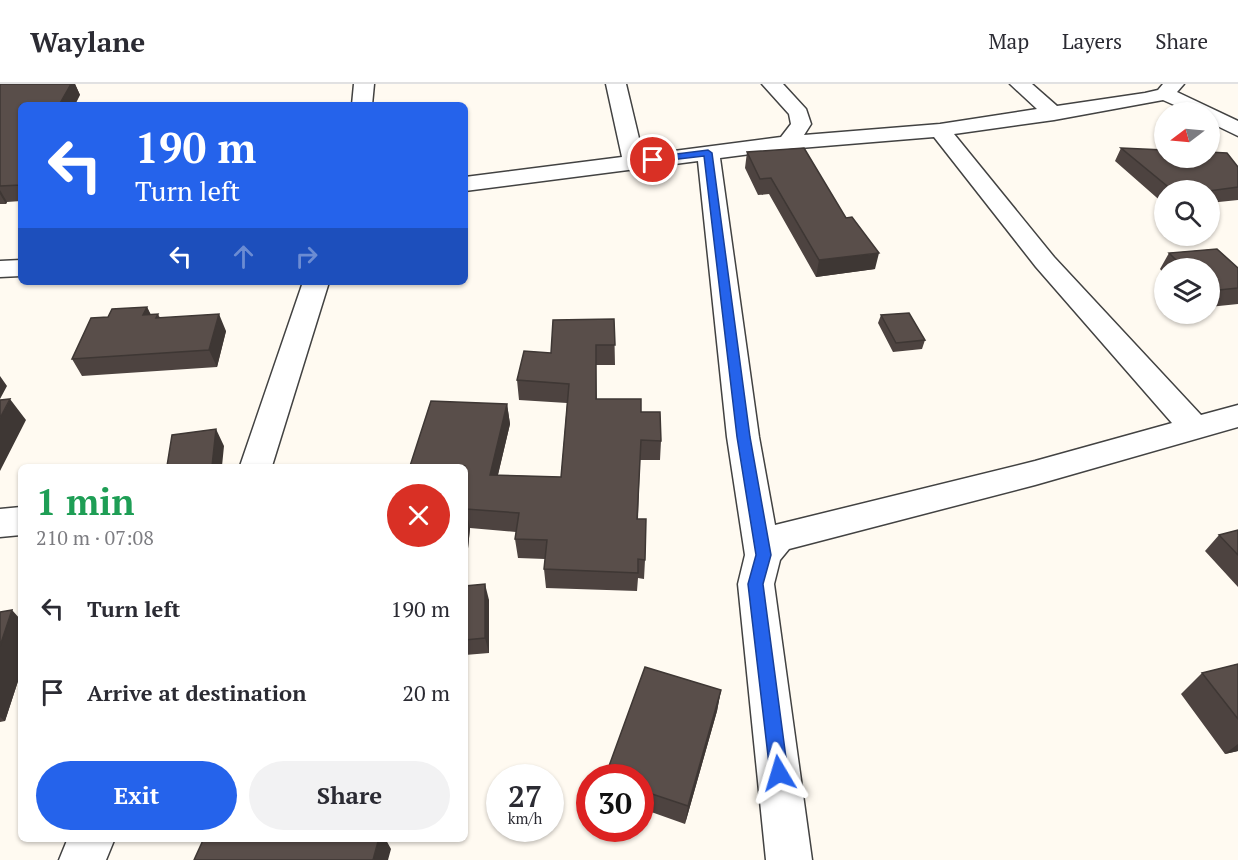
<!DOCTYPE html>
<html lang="en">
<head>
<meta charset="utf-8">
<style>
  body { margin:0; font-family:"PT Serif",serif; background:#f2f2f3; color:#2b2b33; height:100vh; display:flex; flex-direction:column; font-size:22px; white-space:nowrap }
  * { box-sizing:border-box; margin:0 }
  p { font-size:20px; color:#7c7c81 }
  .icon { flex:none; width:33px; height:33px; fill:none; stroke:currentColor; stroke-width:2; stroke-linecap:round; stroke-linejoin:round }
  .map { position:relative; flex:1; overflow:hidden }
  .details { position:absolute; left:18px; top:380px; width:450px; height:378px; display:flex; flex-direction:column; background:#fff; border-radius:9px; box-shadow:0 2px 4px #0004 }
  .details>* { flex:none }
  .top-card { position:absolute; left:18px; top:18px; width:450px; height:183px; border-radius:9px; box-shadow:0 2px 4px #0004; background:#2563eb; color:#fff; overflow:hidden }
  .needle { width:39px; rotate:254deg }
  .controls { position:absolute; left:1154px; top:18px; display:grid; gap:12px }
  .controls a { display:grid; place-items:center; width:66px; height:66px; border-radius:50%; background:#fff; box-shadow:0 2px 4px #0004; font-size:30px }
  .speed { position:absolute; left:486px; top:680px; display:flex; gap:12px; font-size:30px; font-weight:700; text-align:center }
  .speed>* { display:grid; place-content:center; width:78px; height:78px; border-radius:50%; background:#fff; box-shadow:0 2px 4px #0004; line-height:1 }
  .speed small { font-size:15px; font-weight:400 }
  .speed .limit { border:9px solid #d22; background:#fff; color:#111 }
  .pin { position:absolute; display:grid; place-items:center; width:51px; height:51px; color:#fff; margin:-26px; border:3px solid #fff; border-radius:50%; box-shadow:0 2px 6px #0007 }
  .me { position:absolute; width:66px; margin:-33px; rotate:353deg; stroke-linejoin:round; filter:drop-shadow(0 0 4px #0008) }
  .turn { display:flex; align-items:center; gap:21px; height:126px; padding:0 18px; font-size:27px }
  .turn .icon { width:78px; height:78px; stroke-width:2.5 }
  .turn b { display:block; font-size:42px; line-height:51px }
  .lanes { display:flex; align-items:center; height:57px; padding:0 18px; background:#0003; justify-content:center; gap:30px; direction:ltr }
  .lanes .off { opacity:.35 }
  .round { display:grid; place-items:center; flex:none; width:63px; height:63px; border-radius:32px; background:#f2f2f3 }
  .overview { display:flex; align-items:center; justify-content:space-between; height:102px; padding:0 18px }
  h1 { font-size:36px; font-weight:700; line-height:45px; color:#1e9e55 }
  .cta { display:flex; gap:12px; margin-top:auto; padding:12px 18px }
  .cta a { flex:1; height:69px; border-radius:36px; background:#2563eb; color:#fff; font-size:24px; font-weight:700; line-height:69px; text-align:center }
  .cta a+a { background:#f2f2f3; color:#2b2b33 }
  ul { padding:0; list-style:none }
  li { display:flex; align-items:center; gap:18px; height:84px; padding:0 18px }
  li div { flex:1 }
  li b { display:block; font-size:22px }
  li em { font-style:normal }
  header { display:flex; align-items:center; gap:36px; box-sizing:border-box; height:84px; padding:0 30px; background:#fff; border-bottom:2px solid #e1e1e2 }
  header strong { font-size:28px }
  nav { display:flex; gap:33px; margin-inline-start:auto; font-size:21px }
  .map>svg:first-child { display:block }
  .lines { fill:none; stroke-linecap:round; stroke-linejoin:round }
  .minor-casing { stroke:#424242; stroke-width:3 }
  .minor { fill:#fff; fill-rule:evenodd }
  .wall { fill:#4d4340 }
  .shaded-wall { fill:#3e3734 }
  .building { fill:#594e4a; stroke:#3e3734; stroke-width:1.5 }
  .route { fill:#2563eb; stroke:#184099; stroke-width:1.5 }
</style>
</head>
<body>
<header>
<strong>Waylane</strong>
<nav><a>Map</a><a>Layers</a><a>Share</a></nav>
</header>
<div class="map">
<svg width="1238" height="776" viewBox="0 0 1238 776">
  <rect width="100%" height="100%" fill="#fffaf1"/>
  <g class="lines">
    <g class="minor-casing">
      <path id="minor" d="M354,0H374L372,21H352Z
        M606,0H626L643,71L781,53L791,40L789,30L762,0H783L806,25L811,40L804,51L940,40L1037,25L1010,0H1032L1057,22L1145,9L1158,6L1163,0H1184L1177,8L1238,37V52L1209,38V28H1190L1163,16L1054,36L954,50L1054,173L1201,331L1238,321V343L1035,401L789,465L780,476L774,500L812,776H766L738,500L745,471L727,353L698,77L465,107V93L622,73ZM934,53L1036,183L1172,339L1035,377L775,441L759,353L720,74L788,65Z
        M21,176V192L0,193V177Z
        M303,198H329L272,382H240Z
        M21,423V451L0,453V425Z
        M68,754H115L106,776H59Z"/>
    </g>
    <use href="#minor" class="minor"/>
  </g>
  <path class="wall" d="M0,0H75L80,11L21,21V117L7,118L6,120H0Z
    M1121,64L1238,83V116L1209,119V106H1164V120L1115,77Z
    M747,68L875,185L816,193L769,110L758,111L745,84Z
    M1217,165L1238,184V204L1231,205L1238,204V220L1209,223V184H1164V190L1160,185L1169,169Z
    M147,223L151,231L158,230L160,234L226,247L217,283L82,292L72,275L108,233Z
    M881,231L925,256L922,265L893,268L878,239Z
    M614,235L615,281H596L597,315L641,328L661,357L660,376H640L638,435L645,476L644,495L638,494L637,507L546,504L544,485L545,475L518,474L515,455L516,448L470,444L465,495V382L507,320L510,340L498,391L561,393L567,319L519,316L517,296L551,269Z
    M1238,446V503L1205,467L1219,451Z
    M465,502L489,516V569L465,571Z
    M0,528L21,536V588L5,637L0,638Z
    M1238,580V667L1225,670L1181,610L1202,589Z
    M721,606L717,627L685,740L640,724V693Z"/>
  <path class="shaded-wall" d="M71,0H75L80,11L75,21H59Z
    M0,106L7,118L6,120L0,110Z
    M879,169L875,185L816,193L819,176Z
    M147,223L155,240L143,231Z
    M219,230L226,247L217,283L209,266Z
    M0,292L7,302L0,315Z
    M10,315L26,336L0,387V334Z
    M507,320L510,340L493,411L490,391Z
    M216,345L224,362L222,382H210Z
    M466,425L470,444L465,495V433Z
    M485,500L489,516V569L485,554Z
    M12,526L21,536V588L5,637L0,633V562Z
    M721,606L717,627L685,740L688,722Z
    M1238,660V667L1225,670Z
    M379,754H385L391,765L388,776H373Z"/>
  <path class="building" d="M0,0H71L59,21H21V101L0,102Z
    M804,64L846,134L852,133L879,169L819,176L771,94L760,95L747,68Z
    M1121,64L1164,66V74H1209V68L1227,69L1238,83V103L1209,107L1188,106H1172Z
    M1217,165L1238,184V204L1209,207V184H1184L1169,169Z
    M147,223L143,231L158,230L156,234L219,230L209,266L72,275L91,234L108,233L112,225Z
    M909,229L925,256L896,259L881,231Z
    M614,235L615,261H596V315H641V328H660L661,357L641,356L637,435H646L645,476L638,475V489L544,485L547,456L515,455L519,429L466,425L465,433V382H410L431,317L507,320L490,391L561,393L569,300L517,296L524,267L551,269L553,236Z
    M10,315L0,334V316Z
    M216,345L212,382H167L172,351Z
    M1238,446V471L1219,451Z
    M485,500V554L465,556V502Z
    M12,526L0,562V528Z
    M1238,580V635L1202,589Z
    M645,583L721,606L688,722L640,706V693H605Z
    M204,754H379L373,776H194Z"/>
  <path class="route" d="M708,66L712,69L750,353L771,471L763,500L788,689L785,695L779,697L773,695L770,689L748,500L756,471L737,353L704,72L653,78L648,76L653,73Z"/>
</svg>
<div class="controls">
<a><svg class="needle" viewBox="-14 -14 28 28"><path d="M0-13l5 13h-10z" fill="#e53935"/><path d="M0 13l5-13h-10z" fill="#7c7c81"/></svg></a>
<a><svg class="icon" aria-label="search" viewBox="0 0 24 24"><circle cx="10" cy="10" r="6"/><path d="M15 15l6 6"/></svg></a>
<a><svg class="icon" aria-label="layers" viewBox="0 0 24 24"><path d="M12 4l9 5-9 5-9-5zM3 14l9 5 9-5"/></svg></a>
</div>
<div class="speed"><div>27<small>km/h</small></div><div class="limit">30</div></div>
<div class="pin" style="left:653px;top:76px;background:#d93025"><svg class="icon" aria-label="arrive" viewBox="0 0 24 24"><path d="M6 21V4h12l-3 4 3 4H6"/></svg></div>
<svg class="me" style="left:779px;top:689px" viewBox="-20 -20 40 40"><path d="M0-17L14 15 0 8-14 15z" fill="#2563eb" stroke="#fff" stroke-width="4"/></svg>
<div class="top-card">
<div class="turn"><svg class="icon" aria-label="left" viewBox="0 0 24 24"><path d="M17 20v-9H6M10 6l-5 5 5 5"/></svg><div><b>190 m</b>Turn left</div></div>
<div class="lanes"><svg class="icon" aria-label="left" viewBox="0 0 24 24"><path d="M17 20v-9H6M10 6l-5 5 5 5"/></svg><svg class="icon off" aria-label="ahead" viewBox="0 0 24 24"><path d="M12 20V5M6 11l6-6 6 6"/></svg><svg class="icon off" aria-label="right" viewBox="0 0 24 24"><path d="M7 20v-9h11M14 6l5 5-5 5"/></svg></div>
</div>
<section class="details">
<div class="overview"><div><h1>1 min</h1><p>210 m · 07:08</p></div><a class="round" style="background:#d93025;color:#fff"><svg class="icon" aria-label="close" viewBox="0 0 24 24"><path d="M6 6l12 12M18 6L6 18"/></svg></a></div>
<ul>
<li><svg class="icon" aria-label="left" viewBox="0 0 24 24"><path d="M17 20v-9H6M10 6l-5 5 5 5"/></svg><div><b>Turn left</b></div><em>190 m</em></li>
<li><svg class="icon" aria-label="arrive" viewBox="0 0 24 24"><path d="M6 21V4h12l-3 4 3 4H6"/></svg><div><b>Arrive at destination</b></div><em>20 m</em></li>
</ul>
<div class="cta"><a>Exit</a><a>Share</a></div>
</section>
</div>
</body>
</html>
